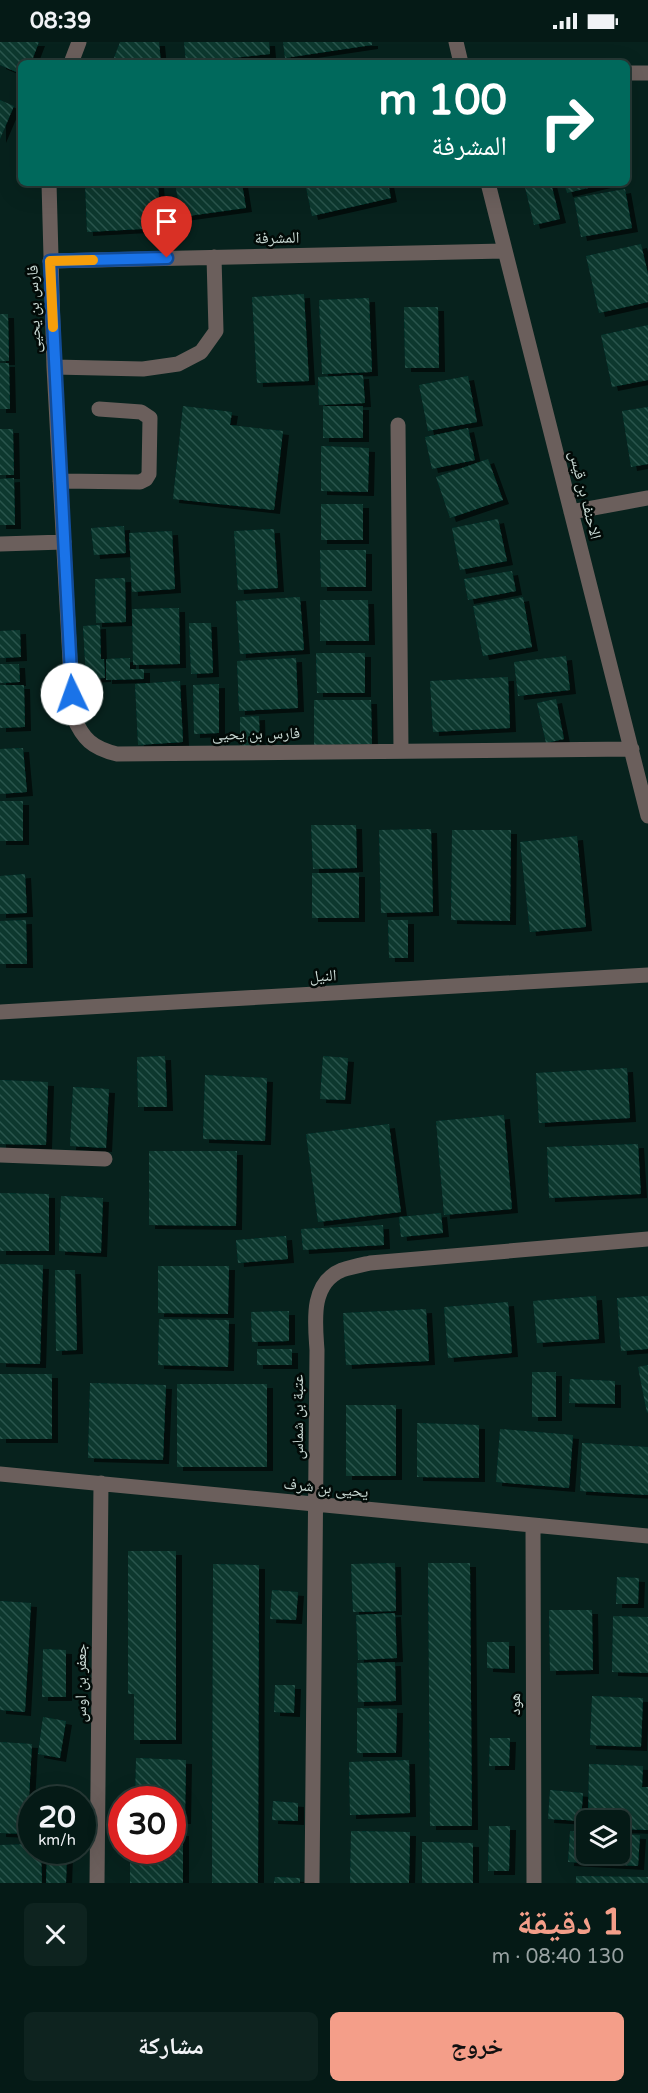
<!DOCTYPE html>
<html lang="ar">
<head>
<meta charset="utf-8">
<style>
  body { margin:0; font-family:"Varela Round","Noto Naskh Arabic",sans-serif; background:#0e231f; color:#f1f3f6; direction:rtl; height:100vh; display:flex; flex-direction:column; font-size:22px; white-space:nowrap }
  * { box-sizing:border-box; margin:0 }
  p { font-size:20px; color:#97a1a1 }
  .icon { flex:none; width:33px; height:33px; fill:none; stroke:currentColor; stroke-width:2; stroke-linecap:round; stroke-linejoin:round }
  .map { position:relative; height:1841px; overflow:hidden; direction:ltr }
  .drawer { display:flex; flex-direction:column; background:#051a16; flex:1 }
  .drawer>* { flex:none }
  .banner { position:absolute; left:18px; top:18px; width:612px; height:126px; border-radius:9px; box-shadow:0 6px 24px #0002,0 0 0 2px #263835; direction:rtl; background:#00695c; color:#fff; overflow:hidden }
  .buttons { position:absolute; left:576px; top:1768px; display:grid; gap:12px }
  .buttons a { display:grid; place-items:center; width:54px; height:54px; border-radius:9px; background:#051a16; box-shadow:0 6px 24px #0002,0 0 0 2px #263835; font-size:30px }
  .speed { position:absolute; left:18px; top:1744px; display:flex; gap:12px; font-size:30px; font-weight:700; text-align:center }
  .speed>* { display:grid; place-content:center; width:78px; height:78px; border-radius:50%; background:#051a16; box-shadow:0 6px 24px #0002,0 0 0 2px #263835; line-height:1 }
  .speed small { font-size:15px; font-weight:400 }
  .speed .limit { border:9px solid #d22; background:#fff; color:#111 }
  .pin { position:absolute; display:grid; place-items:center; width:51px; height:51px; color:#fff; margin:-62px -26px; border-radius:50% 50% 50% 0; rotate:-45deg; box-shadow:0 0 6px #0007 }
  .pin .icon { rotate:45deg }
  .me { position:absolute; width:66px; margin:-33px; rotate:357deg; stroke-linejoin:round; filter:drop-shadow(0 0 4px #0008) }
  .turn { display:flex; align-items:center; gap:21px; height:126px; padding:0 24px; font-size:27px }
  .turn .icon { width:78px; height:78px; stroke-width:2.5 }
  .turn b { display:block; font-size:42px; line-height:51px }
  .round { display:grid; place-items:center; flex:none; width:63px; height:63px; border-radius:9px; background:#0e231f }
  .overview { display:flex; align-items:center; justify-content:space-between; height:102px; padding:0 24px }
  h1 { font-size:36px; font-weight:700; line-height:45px; color:#f49e89 }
  .action { display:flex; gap:12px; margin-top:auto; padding:12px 24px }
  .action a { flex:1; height:69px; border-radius:9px; background:#f49e89; color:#111; font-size:24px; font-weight:700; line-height:69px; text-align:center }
  .action a+a { background:#0e231f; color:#f1f3f6 }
  .status { display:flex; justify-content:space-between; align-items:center; height:42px; padding:0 30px; background:#051a16; direction:ltr }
  .status svg { height:16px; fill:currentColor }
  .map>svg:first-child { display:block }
  .building { fill:url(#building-back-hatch); filter:url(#shadow) }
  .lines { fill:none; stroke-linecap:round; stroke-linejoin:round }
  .minor { stroke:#6b5f5c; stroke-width:15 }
  .route-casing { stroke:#114b97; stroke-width:15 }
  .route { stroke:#1a73e8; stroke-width:10 }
  .slow { stroke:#f59e0b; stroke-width:10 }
  .labels { text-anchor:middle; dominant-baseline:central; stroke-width:5; stroke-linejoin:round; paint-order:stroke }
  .street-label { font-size:16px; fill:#c9d9d4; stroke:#020a07 }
</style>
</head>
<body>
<div class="status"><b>08:39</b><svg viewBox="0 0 49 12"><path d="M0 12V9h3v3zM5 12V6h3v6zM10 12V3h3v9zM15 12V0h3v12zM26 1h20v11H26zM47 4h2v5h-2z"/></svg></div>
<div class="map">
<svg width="648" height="1841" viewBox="0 0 648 1841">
  <defs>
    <pattern id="building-back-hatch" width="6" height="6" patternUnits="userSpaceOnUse" patternTransform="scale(1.5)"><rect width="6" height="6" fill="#08382f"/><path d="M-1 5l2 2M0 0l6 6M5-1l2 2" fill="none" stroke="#2b544c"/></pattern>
    <filter id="shadow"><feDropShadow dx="6" dy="4" stdDeviation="0" flood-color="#0009"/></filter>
  </defs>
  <rect width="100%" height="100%" fill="#07221d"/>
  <path class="building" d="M0,0H39L31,21H21V32L0,23Z
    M120,0H159L161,21H112Z
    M184,0H269L270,12L186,21Z
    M283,0H372V3L285,16Z
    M0,58L14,64L0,97Z
    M85,141H158L161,186L87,190Z
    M175,141H242L246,166L181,175Z
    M305,141H388L391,156L312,174Z
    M524,141H551L560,177L534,183Z
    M564,141H605V142L567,151Z
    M625,147L632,186L581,195L574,156Z
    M641,202L648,232V260L599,271L586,214Z
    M304,252L309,339L257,341L252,255Z
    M369,256L372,330L322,332L319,258Z
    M404,265H438L439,326H405Z
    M0,272H8L9,319H0Z
    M648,283V338L612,345L601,293Z
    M0,321H9L10,367H0Z
    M363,333L365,361L319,363L318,335Z
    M468,334L477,380L428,389L419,343Z
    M183,364L232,370L230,383L283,389L274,468L173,457Z
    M323,364H363V396H323Z
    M648,365V422L631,425L622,369Z
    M468,386L475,418L432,427L425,395Z
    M0,387H13L14,433H0Z
    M321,404L369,406L368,450L321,449Z
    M488,417L503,458L450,476L436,435Z
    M14,436L15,483H0V437Z
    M321,462H363V498H321Z
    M498,477L507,519L460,528L452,486Z
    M124,484L126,511L94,513L91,486Z
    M274,487L278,546L238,548L234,489Z
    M172,489L175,547L132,550L129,491Z
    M320,508H366V545H321Z
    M512,529L516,549L468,558L464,537Z
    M125,536L126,580L96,581L95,537Z
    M300,555L304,608L240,612L236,559Z
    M523,555L532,605L483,614L473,564Z
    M320,558H368L369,599H320Z
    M179,566L180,622L133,623L132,567Z
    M189,581H211L213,631L191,632Z
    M100,583L101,617H104L105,636L86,637L83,584Z
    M20,588L21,615L0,616V589Z
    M316,611H365V651H317Z
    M566,614L570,648L518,654L514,620Z
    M130,616V627H144V637L106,638V617Z
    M296,616L298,666L239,669L237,619Z
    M0,622H19L20,640L0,641Z
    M508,635L510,686L433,690L430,639Z
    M180,639L183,700L138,703L135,642Z
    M219,642V691L194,692L193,643Z
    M0,643H24L25,685L0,686Z
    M556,657L564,697L546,701L537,661Z
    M314,658H371L372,702L314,703Z
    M259,674L260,707L240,708V675Z
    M23,706L27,750L0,752V707Z
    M0,759H23V799H0Z
    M311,783H356L357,826L313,827Z
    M431,787L433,870L381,871L379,788Z
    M452,788H511L510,879L451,878Z
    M577,794L586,885L530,890L520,800Z
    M312,831H359V876H312Z
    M25,832L27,871L0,872V834Z
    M26,878L27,922H0V879Z
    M388,878H408V916H389Z
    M165,1014L167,1065H138L137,1015Z
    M323,1014L348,1016L345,1058L320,1057Z
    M627,1026L630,1076L539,1081L536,1031Z
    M205,1033L267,1036L265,1099L203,1097Z
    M0,1038L48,1040L46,1103L0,1102Z
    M73,1045L109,1047L106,1106L70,1104Z
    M504,1073L512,1167L444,1173L436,1079Z
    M389,1082L401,1170L318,1180L306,1092Z
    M638,1102L641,1152L549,1156L547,1105Z
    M149,1109H237L236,1184L149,1183Z
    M0,1151L49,1152V1209H0Z
    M61,1154L103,1156L101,1211L59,1209Z
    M441,1171L443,1191L401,1195L399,1175Z
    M383,1183L384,1203L303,1208L301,1187Z
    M286,1194L288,1217L238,1221L236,1198Z
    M0,1222L43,1223L40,1322L0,1321Z
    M158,1224H229L228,1272L158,1271Z
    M55,1228H75L77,1308L56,1309Z
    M596,1254L599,1297L537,1301L533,1259Z
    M648,1254V1307L621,1309L617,1256Z
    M508,1260L512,1311L448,1316L444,1265Z
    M426,1267L429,1319L346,1323L343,1271Z
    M289,1269V1299L252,1300L251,1270Z
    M159,1277L229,1278L228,1325L158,1323Z
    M257,1307H292V1323H257Z
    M648,1323V1370L647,1371L638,1325Z
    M532,1330H556V1375H532Z
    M0,1332H52V1397H0Z
    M570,1337L615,1339V1362L569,1361Z
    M90,1341L166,1343L163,1418L88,1416Z
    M177,1342H267V1425H177Z
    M346,1363H396V1434H346Z
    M417,1381L479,1383V1436L417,1435Z
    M500,1387L573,1393L569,1446L496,1440Z
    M582,1401L648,1405V1453L580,1449Z
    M128,1509H176V1698H134V1652H128Z
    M395,1521L396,1569L353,1570L351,1522Z
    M428,1521H470L472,1784H430Z
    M213,1522L259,1523L258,1841H212Z
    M617,1535L639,1536L638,1562H616Z
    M272,1548L298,1550L296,1578L270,1577Z
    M0,1559L31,1561L25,1670L0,1668Z
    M549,1568H592L593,1628L550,1629Z
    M395,1571L397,1616L358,1618L356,1573Z
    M613,1574L648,1575V1631L612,1630Z
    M487,1600H509V1627L487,1626Z
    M43,1607L66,1608V1655H42Z
    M395,1620L396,1659L358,1660L357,1621Z
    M275,1643H295L294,1671L274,1670Z
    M592,1654L643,1656L641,1705L590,1703Z
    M357,1666L397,1667L396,1711H357Z
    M43,1675L66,1679L60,1716L38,1712Z
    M490,1696H510L509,1724H489Z
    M0,1700L32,1702L27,1792L0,1791Z
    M136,1716L186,1718L185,1778H172V1758H135Z
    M409,1718L410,1771L350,1773L349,1720Z
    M589,1722L643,1724L642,1745H648V1788L620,1787V1779H588Z
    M550,1748L583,1751L581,1779L548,1777Z
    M273,1759L298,1761V1779L272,1778Z
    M489,1784H510L509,1829H488Z
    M351,1789L410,1790L409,1841H350Z
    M570,1789L586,1790V1812H620V1792L640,1793L638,1824L568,1820Z
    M172,1790H183V1841H130V1809H172Z
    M422,1800L473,1801V1841H422Z
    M32,1802V1809H41L42,1841H0V1803Z
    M47,1809H67L66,1841H46Z
    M576,1834L648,1835V1841H576Z
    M275,1835L300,1836V1841H274Z"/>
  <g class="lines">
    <path class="minor" d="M456,0L461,21
      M71,21L79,0
      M627,31H648
      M49,141L54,325L73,674C83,697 92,706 117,712L632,707
      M488,141L648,774
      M50,219L504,209
      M54,325L143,327L178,322L201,310L216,289L214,215
      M398,383L401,709
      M60,439L140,440L146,437L149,432L150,376L141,370L99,367
      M571,470L648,456
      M0,502L64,500
      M0,970L648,933
      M0,1113L105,1117
      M0,1432L648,1494
      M533,1484L534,1841
      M97,1841L101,1441
      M312,1841L317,1308C315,1280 310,1241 342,1228C351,1225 361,1223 370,1221L648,1197"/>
  </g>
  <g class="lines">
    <g class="route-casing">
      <path id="route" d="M72,652L50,219L167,216"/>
    </g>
    <use href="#route" class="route"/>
    <path class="slow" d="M53,285L50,219L93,218"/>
  </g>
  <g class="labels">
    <g class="street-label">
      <text transform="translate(277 196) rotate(-1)">المشرفة</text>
      <text transform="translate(34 267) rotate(-92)">فارس بن يحيى</text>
      <text transform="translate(585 453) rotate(76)">الاحنف بن قيس</text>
      <text transform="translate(256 692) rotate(-1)">فارس بن يحيى</text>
      <text transform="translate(323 934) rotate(-3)">النيل</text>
      <text transform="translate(298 1375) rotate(-90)">عتبة بن شماس</text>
      <text transform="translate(326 1446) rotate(6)">يحيى بن شرف</text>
      <text transform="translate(81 1641) rotate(-90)">جعفر بن اوس</text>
      <text transform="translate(515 1662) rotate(-90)">هود</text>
    </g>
  </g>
</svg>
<div class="buttons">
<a><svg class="icon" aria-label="layers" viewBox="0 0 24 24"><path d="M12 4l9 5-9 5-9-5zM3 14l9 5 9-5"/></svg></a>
</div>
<div class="speed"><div>20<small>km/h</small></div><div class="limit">30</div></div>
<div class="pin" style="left:167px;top:216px;background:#d93025"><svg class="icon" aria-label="arrive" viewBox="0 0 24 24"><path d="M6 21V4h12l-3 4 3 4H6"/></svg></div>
<svg class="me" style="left:72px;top:652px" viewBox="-20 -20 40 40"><circle r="19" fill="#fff"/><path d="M0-13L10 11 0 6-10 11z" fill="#1a73e8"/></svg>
<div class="banner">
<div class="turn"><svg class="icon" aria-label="right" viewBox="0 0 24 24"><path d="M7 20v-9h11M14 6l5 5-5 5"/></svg><div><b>100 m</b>المشرفة</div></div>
</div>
</div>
<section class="drawer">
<div class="overview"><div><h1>1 دقيقة</h1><p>130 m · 08:40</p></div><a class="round"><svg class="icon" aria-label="close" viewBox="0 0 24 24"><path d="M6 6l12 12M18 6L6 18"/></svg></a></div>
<div class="action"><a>خروج</a><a>مشاركة</a></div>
</section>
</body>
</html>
